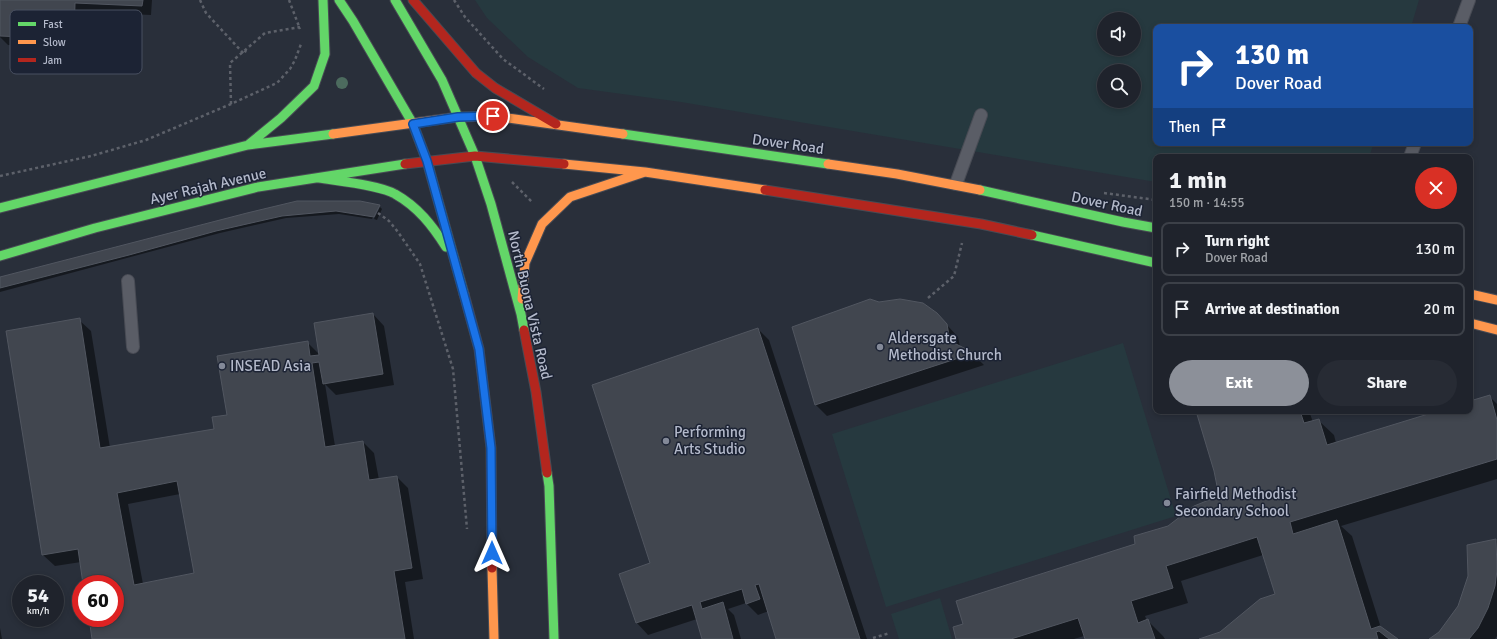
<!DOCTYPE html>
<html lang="en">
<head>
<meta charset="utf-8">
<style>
  body { margin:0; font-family:Signika,sans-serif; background:#272b34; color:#f1f3f6; height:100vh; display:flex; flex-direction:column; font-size:15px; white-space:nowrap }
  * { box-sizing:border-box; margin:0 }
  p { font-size:13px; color:#a1a4a9 }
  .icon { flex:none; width:22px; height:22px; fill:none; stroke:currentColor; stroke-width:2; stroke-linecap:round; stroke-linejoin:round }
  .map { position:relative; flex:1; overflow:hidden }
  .details { position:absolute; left:1153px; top:154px; width:320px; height:260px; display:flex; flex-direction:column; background:#1f232c; border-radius:8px; box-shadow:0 2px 6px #0003,0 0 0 1px #3c4048 }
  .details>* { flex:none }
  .banner { position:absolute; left:1153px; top:24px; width:320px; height:122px; border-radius:8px; box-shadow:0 2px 6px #0003,0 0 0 1px #3c4048; background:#1a4fa0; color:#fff; overflow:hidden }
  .controls { position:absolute; left:1097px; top:12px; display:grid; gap:8px }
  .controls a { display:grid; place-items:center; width:44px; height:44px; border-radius:50%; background:#1f232c; box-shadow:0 2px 6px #0003,0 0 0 1px #3c4048; font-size:20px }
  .speed { position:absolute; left:12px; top:575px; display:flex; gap:8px; font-size:20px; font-weight:700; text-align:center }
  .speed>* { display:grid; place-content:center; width:52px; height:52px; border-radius:50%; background:#1f232c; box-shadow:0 2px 6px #0003,0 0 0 1px #3c4048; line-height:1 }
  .speed small { font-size:10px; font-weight:400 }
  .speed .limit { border:6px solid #d22; background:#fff; color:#111 }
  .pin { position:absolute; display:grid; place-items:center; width:34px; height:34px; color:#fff; margin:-17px; border:2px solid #fff; border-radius:50%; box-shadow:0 1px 4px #0007 }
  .me { position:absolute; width:44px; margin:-22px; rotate:0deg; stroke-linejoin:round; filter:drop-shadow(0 0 3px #0008) }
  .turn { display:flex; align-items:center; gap:14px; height:84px; padding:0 16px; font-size:18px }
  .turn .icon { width:52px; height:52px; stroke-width:2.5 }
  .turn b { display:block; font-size:28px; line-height:34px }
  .then { display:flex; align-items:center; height:38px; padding:0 16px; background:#0003; gap:8px; font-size:15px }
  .round { display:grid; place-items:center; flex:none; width:42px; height:42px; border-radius:21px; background:#272b34 }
  .overview { display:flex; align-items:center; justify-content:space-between; height:68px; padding:0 16px }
  h1 { font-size:24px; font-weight:700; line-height:30px }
  .primary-button { display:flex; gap:8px; margin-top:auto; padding:8px 16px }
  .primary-button a { flex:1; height:46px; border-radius:24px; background:#8c9099; color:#fff; font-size:16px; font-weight:700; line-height:46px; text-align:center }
  .primary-button a+a { background:#272b34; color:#f1f3f6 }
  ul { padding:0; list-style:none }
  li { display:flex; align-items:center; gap:12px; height:54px; margin:0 8px 6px; padding:0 8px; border:2px solid #3c4048; border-radius:8px }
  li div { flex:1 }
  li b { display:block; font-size:15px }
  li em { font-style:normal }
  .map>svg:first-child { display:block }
  .green { fill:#26393f; fill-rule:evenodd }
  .shadow { fill:#0007; fill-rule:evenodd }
  .building { fill:#41464f; stroke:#515660; fill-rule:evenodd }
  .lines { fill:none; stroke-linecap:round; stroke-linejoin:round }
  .lane-casing { stroke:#484b54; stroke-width:14 }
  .fast-casing { stroke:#484b54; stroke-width:11 }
  .slow-casing { stroke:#484b54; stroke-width:11 }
  .jam-casing { stroke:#484b54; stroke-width:11 }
  .path { stroke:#5d616a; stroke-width:2.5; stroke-dasharray:3 3; stroke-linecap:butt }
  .lane { stroke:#5a5d66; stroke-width:12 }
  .fast { stroke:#63d668; stroke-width:9 }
  .slow { stroke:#ff974d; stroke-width:9 }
  .jam { stroke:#b3261e; stroke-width:9 }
  .tree { fill:#4c6b5e }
  .route-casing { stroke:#114b97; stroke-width:10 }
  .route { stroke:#1a73e8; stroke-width:7 }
  .poi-dot { fill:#838998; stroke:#1c2334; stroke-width:1.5 }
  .labels { text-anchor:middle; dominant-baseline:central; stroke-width:3; stroke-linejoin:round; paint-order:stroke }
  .street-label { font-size:15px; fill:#b3b9ca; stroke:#1c2334 }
  .poi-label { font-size:15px; fill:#b3b9ca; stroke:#1c2334; text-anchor:start }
  .key { fill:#1c2334; stroke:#495061; stroke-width:1 }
  .key-label { font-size:11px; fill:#b3b9ca }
</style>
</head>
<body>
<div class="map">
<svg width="1497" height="639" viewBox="0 0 1497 639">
  <rect width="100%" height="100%" fill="#292f3a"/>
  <path class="green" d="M475,0H1419L1411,27H1156V143H1374L1369,157H1156V182L681,102L578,88L528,57L487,18ZM1104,19H1134V49H1104ZM1104,71H1134V101H1104Z
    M1123,343L1176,516L886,607L832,434Z
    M940,598L952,639H899L891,614Z"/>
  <path class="shadow" d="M1,0H152L151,15L84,12L82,48L8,45L0,37Z
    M379,206L372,219L339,214L286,218L220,233L0,292V278L248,214Z
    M380,207L382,209L377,220L374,219Z
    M936,313L958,337L960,347L973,354L984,365L827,416L815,404Z
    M373,314L384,326L394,385L336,395L325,384L335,446L363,442L374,453L379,480L397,477L408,488L423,579L405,582L414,639H93L90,618H115V584H84L81,562L55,566L43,555L79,320L91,331L110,448L215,430L228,416L307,342L320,355ZM180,494L196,574L143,584L128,504Z
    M758,329L769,340L867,639H777L769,611L758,615L746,603L728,609L734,615L741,639H703L697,619L648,635L637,623L620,575L652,563Z
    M1489,396L1497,404V479L1341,526L1352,536L1381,628L1396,639H1202L1220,633L1276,594L1263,555L1181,581L1188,603L1145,616L1147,621H1148L1163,636L1165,639H1086L1084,636L1074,639H957L964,625L1136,545L1220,497L1215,470L1197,411H1309L1313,422L1318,420L1334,435L1336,443L1441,411H1470V402Z
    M1496,540L1497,541V636L1495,639H1431L1440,633L1459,607Z
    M0,628L2,639H0Z"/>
  <path class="building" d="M0,0H143L142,6L75,3L74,39L0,36Z
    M297,201H360L380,205L374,217L336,211L282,216L216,231L129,255L0,288V277L247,213Z
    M870,299L879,302L900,299L923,303L937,313L947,324L950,341L974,353L815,405L792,327Z
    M373,313L383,374L323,384L319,362L312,363L325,447L363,441L369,480L397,476L412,568L394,571L405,639H92L89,618H115V584H83L78,549L42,555L6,331L80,318L100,448L214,429L212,417L227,415L217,356L308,341L310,356L319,355L314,323ZM177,481L194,573L134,585L117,493Z
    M758,328L860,639H776L759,584L755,585L760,599L746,604L742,589L700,602L702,609L723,602L733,639H702L692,605L636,623L619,574L650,563L592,385Z
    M1490,395L1497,420V459L1290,522L1293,534L1337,520L1371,629L1380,626L1398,639H1389L1379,631L1376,632L1378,639H1199L1220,632L1260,599L1275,594L1257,537L1166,566L1173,588L1131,601L1138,623L1148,619L1155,639H1085L1078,618L1011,639H956L953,627L963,624L956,601L1135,544L1134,536L1168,526L1194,506L1219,496L1214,471L1196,411H1300L1304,423L1319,419L1327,445L1438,411H1470V401Z
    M1496,539L1497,570L1495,586L1488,608L1478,628L1469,639H1429L1439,632L1458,606L1468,576L1467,545Z"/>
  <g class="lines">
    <g class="lane-casing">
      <path id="lane" d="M1459,27L1469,0
        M1410,157L1415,143
        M956,184L981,115
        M128,281L133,347"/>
    </g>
    <g class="fast-casing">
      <path id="fast" d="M339,0L353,21L413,124L427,161L464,294
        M395,0L442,80L475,156L491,204L521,314L524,330
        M623,134L828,164
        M248,145L281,118L314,86L325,54L323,0
        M319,178C338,181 380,185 395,194C418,207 432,225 446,247
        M980,190L1123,222L1156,228
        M0,208L248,145L333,134
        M1032,235L1156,263
        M0,256L95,228L258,187L405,164
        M547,473L549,486L554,639"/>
    </g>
    <g class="slow-casing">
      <path id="slow" d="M333,134L458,117L493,116L623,134
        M564,164L645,172L765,190
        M828,164L897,174L980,190
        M1470,294L1497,300
        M522,299L525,263L542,224L570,197L645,172
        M1470,323L1497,330
        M492,568L494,639"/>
    </g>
    <g class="jam-casing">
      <path id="jam" d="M413,0L476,73L495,88L556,124
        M405,164L475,156L564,164
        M765,190L981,224L1032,235
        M464,294L479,349L491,448L492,568
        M524,330L536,392L547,473"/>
    </g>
    <path class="path" d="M200,0L206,13L244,54L246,50
      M289,0L300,29
      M454,0L465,17L503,59L544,89
      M231,104L230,63L265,33L300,27
      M0,176L91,156L146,140L231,104L277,83L290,69L295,60L301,44
      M512,182L532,202
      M1104,193L1156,200
      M378,213L389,221L398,232L420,264L453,369L467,529
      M928,298L954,276L962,243
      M873,638L890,633"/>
    <use href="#lane" class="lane"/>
    <use href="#fast" class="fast"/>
    <use href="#slow" class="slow"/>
    <use href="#jam" class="jam"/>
  </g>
  <circle class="tree" cx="342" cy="83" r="6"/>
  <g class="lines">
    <g class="route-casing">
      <path id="route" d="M492,553L491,448L479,349L427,161L413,124L458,117L493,116"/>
    </g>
    <use href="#route" class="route"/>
  </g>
  <g class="poi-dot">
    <circle cx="880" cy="347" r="4"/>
    <circle cx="222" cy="366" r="4"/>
    <circle cx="666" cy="441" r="4"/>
    <circle cx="1167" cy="503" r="4"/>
  </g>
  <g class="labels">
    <g class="street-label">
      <text transform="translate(788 144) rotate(8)">Dover Road</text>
      <text transform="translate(208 186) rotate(-13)">Ayer Rajah Avenue</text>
      <text transform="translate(1107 204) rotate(12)">Dover Road</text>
      <text transform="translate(530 305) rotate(77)">North Buona Vista Road</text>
    </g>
    <g class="poi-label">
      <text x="888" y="338">Aldersgate<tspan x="888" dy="17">Methodist Church</tspan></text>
      <text x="230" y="366">INSEAD Asia</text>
      <text x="674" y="432">Performing<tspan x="674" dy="17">Arts Studio</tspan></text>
      <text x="1175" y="494">Fairfield Methodist<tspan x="1175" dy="17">Secondary School</tspan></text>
    </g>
  </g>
  <rect x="10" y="10" width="132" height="64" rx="6" class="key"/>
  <rect x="18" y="22" width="18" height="4" fill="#63d668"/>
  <rect x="18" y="40" width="18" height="4" fill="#ff974d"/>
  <rect x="18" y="58" width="18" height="4" fill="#b3261e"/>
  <g class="key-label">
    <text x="43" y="28">Fast</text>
    <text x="43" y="46">Slow</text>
    <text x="43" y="64">Jam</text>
  </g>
</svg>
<div class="controls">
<a><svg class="icon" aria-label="sound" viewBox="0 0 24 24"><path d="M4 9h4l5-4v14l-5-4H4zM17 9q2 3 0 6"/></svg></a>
<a><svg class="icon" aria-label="search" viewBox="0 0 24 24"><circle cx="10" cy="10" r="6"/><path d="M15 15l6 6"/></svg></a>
</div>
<div class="speed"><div>54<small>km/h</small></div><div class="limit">60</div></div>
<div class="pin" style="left:493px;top:116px;background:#d93025"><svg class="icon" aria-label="arrive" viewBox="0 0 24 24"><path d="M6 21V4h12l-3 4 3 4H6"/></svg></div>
<svg class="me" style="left:492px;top:553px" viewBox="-20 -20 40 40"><path d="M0-17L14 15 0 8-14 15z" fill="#1a73e8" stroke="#fff" stroke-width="4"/></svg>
<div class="banner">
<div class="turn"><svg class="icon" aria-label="right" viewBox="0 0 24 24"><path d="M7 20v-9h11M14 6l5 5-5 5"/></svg><div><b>130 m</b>Dover Road</div></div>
<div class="then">Then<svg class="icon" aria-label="arrive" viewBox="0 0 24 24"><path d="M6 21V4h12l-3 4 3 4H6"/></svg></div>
</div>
<section class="details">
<div class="overview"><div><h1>1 min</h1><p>150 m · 14:55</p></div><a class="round" style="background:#d93025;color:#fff"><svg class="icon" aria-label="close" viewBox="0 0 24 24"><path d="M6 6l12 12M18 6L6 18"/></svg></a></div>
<ul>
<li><svg class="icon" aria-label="right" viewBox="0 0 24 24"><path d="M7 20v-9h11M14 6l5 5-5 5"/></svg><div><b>Turn right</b><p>Dover Road</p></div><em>130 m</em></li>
<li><svg class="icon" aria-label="arrive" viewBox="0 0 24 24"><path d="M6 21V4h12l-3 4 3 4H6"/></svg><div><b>Arrive at destination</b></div><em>20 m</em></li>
</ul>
<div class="primary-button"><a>Exit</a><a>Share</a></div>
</section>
</div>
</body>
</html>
